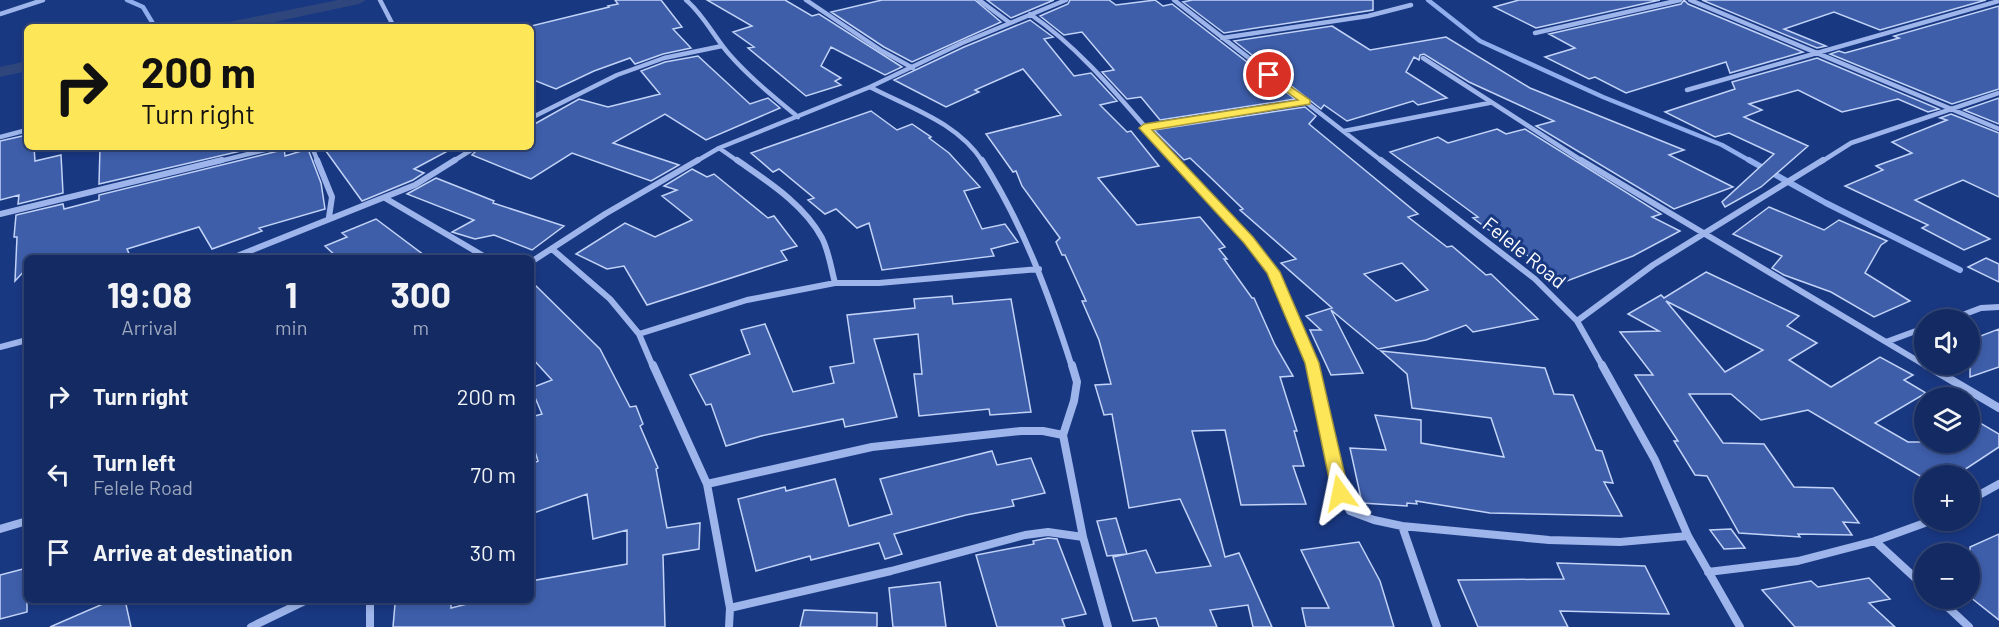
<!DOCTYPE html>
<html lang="en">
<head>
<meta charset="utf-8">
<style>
  body { margin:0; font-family:Barlow,sans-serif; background:#20366b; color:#f1f3f6; height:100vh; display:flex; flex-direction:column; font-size:22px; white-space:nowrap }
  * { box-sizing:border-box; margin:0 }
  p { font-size:20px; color:#9da7be }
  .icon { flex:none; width:33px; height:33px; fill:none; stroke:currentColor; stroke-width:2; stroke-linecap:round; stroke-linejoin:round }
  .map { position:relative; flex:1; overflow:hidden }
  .side { position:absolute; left:24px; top:255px; width:510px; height:348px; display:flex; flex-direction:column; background:#132a62; border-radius:9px; box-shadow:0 3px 9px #0003,0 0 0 2px #324677 }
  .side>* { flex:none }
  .hud { position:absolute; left:24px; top:24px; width:510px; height:126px; border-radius:9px; box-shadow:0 3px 9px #0003,0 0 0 2px #324677; background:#fee659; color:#111; overflow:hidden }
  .controls { position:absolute; left:1914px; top:309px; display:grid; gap:12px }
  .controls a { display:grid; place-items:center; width:66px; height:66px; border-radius:50%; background:#132a62; box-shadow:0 3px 9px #0003,0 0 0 2px #324677; font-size:30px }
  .pin { position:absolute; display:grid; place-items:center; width:51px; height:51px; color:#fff; margin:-26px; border:3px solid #fff; border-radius:50%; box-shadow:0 2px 6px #0007 }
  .me { position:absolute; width:66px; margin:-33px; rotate:348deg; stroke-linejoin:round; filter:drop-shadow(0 0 4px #0008) }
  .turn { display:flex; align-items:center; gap:21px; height:126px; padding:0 18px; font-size:27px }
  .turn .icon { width:78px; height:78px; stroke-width:2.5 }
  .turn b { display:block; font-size:42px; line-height:51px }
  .eta { display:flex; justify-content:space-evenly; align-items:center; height:102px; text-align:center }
  .eta b { font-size:36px; font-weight:700; line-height:42px }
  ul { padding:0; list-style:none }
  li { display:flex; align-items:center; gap:18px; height:78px; padding:0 18px }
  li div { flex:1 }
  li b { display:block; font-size:22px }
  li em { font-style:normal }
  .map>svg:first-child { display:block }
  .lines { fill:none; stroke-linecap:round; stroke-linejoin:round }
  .stream-far1 { stroke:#90aeed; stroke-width:4.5 }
  .stream { stroke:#90aeed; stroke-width:6 }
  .canal { fill:#2f467d; fill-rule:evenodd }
  .building { fill:#3e5eaa; stroke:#c2d3f8; stroke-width:1.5; fill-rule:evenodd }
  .minor-far2 { stroke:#9db5eb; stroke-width:4.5 }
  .minor-far1 { stroke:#9db5eb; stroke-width:6 }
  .minor { stroke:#9db5eb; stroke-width:8 }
  .route { fill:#fee659; stroke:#a5963a; stroke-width:1.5 }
  .labels { text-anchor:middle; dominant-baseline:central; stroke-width:6; stroke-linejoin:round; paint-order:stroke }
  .street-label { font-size:20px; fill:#fff; stroke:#193882 }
</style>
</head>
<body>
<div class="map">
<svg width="1999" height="627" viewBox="0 0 1999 627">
  <rect width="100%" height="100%" fill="#193882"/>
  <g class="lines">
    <path class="stream-far1" d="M127,0L143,7L155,27
      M1428,0L1480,41L1603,97L1722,145L1752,162"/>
    <path class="stream" d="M1749,160L1826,203L1960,270"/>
    <path class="canal" d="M338,0H366L359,4L251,27H221L229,22Z
      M27,61V71L0,77V67Z"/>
  </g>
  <path class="building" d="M615,0H661L682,27L673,29L691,48L663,54L635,64L630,58L594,71L556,89L531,79V26L609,7L608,6L618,4Z
    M707,0H785L812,16L819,14L902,67L885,75L831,47L821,66L841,78L835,81L841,85L806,96L748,48L754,47L733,32L752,26Z
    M882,0H975L1001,22L912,62L884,47L831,12Z
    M987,0H1054L1011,18Z
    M1070,0H1109L1116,5L1155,0L1163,6L1172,4L1295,99L1160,120L1141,97L1127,99L1102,72L1114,70L1082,32L1064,35L1040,16L1068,4Z
    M1192,0H1373V10L1224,33L1183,2Z
    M1519,0H1660L1536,28L1494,7Z
    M1684,0L1688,4L1803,52L1730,73L1726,62L1626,93L1595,77L1589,79L1545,57L1575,48L1549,34L1681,4Z
    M1702,0H1986L1880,30L1834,12L1784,29L1826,46L1817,48Z
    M1999,6V89L1952,104L1830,54L1839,51L1845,53L1899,38L1894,36Z
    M1030,20L1053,37L1044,39L1074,76L1091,73L1117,101L1100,105L1127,132L1131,131L1159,166L1098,178L1137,225L1200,217L1225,247L1219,249L1227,259H1224L1252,298H1254L1275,345L1293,376L1280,377L1297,431H1294L1304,466H1293L1306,504L1241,505L1225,430L1192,431L1225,557L1239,553L1272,627H1253L1248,605L1210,610L1217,627H1159L1156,618L1133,621L1113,557L1146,550L1156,573L1211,566L1180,499L1129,508L1112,414L1104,415L1095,385L1111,384L1099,340L1082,301H1086L1065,255H1062L1056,242L1060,238L1022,186L1016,171L1013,172L986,134L1061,115L1023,69L975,90L979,92L946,107L894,80L964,47Z
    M1332,26L1370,50L1446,37L1530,88L1684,150L1669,155L1733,187L1674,209L1536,126L1554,121L1469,82L1424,54L1420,55L1419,60L1414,57L1406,72L1447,98L1418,105L1413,101L1347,121L1324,105L1321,109L1234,41Z
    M698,56L750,104L768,98L780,108L706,140L665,114L613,143L679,165L651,181L572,153L531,179L472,155L480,147H531V126L579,99L608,107L660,94L641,71L665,62Z
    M1817,58L1939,109L1928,112L1898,99L1842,112L1798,90L1749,104L1762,110L1744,117L1808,146L1761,187L1725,207L1722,202L1774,154L1729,133L1715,137L1665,112L1735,89L1732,82Z
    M1999,98V124L1964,110Z
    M1305,107L1316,116L1309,124L1418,214L1408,217L1447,247L1452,246L1486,275L1491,274L1538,319L1473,332L1466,325L1426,340L1378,349L1331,310L1363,373L1331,375L1310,330H1321L1306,316L1332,308L1281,263L1296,259L1240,210L1243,209L1209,176L1190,158L1184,160L1154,130ZM1402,263L1428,290L1396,301L1364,274Z
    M871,111L897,130L912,124L931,137L929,138L949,153L980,187L964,191L982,229L1005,224L1018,242L991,249L994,256L882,270L869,223L857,228L836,209L825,214L808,200L814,198L779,169L773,172L751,153Z
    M1951,114L1999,133V197L1963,180L1915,200L1990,239L1964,250L1922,228L1928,225L1845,186L1883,170L1876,166L1912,153L1892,142L1947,120L1940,118Z
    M1497,129L1506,134L1525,129L1661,214L1652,217L1680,231L1633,256L1567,281L1497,236L1473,218L1478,217L1390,152L1438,137L1448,143Z
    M27,135V147H34L35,161L61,155L63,193L18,204L19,195L0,200V141Z
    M100,147H258L99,184Z
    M281,147H284L285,156L308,149L321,183L325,209L259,228L262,231L212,249L199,227L127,249L131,258H27V268L15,281L17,237H14L16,215L63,204L64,209L99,200V195L278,151Z
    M323,147H468L462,151L455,147L414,169L424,173L413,180L362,201Z
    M692,169L707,177L714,174L768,218L774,216L797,246L781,251L787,260L647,305L624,266L607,269L576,254L625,223L655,237L692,220L662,196L677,190L664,186Z
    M436,178L494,201L493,203L564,226L532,250L494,235L475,239L452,232L474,220L407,194Z
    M1769,207L1824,230L1839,220L1887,241L1881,245L1865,273L1910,301L1874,317L1831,292L1784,275L1772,268L1782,256L1733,234Z
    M376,219L428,258H338L325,246L347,237L342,233Z
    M1986,258L1999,264V282L1968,267Z
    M1706,272L1799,316L1787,326L1817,343L1789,360L1831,387L1880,357L1913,375L1904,380L1926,393L1875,423L1908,442H1970V417L1999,434V447L1955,476H1920L1808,410L1761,420L1731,394H1689L1723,443L1764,444L1794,487L1833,488L1859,523L1843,522L1852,535L1798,534L1800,537L1739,533L1707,476L1695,475L1674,441H1678L1635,375H1653L1620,332L1659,331L1628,314L1661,295L1664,298ZM1666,301L1763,350L1725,372Z
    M531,281L600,349L630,407L636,406L643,424L640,426L658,468L656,469L667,528L700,523L699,549L663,555L665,627H393L395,604L413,600H451V608L483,600H531V581L627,564V530L593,539L587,494L531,514V464L538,461L531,439V417L542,414L531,388L552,380L531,357Z
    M952,296L953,304L1011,299L1031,412L990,415L989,409L919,416L914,374H922L918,334L874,339L897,417L845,427L843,419L761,436L726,446L711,404L706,405L690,375L750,354L741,330L765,324L793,392L834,383L830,367L854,363L847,315L915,308L914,299Z
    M1999,329V367L1970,377V340Z
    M1381,351L1545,368L1554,394L1573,395L1596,450L1602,451L1613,483L1604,482L1622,516L1490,513L1416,501L1417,504L1407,503V506L1362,503L1350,448L1386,450L1375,415L1421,420V443L1504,457L1491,418L1412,408L1407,374Z
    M992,451L997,465L1031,458L1045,493L1012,500L1014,506L966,515L894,534L902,554L885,559L879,543L811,560L810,556L756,571L738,499L785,487L786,491L835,479L849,526L892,514L880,479Z
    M1116,518L1127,554L1107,556L1097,521Z
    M1731,529L1745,548L1724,549L1710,530Z
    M1999,534V620L1970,597V547Z
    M1048,538L1057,539L1086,614L1062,619L1065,627H997L976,555L1034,544L1033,541Z
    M1359,542L1380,581L1394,627H1306L1302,608H1329L1301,550Z
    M1557,563L1645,566L1669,614L1560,611L1568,627H1478L1458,580L1564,579Z
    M27,568V612L0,619V575Z
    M1869,578L1890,599L1869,603L1895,627H1795L1762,590L1811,581L1818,587Z
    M940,582L946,627H893L889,588Z
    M112,600H125L131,627H50Z
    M804,610L877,613V627H800Z"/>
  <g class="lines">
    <path class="minor-far2" d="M380,0L394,27
      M686,0C704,15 714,37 729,54C750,78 774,97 798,117
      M806,0L882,51L913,68
      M979,0L1010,23
      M1174,0L1383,162
      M1690,0L1999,129
      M0,14L43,0
      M1030,14C1088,54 1129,110 1176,162
      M1535,33L1680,0
      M1222,38L1368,16L1411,5
      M1423,58L1584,162
      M870,87C910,108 957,122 983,162
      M1687,90L1999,1
      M531,118L617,75L664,58L722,46
      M1144,127L1307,102
      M1344,131L1489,103
      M0,137L27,130
      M312,147L318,162
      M719,148L739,162
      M216,162L277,147
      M452,162L476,147
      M695,162L719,148L870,87L962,43L1066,0
      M1821,162L1851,143L1999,93"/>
    <path class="minor-far1" d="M317,160L332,197L329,217
      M737,160C767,181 804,204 822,238C829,252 831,268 835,283
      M982,160C1023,224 1049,295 1072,367
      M1175,160L1248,240L1274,272L1313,367
      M1381,160L1535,279L1577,321L1603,367
      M1581,160L1928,367
      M385,198L487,258
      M0,214L222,160
      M552,249L610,299L639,334L653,367
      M232,258L415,185L455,160
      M531,262L605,214L698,160
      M1949,320L1981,308L1999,307
      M1577,321L1653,265L1823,160
      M639,334L747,300L835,283H879L1039,269
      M1886,342L1924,328
      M0,347L27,340"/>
    <path class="minor" d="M653,365L707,484L730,608L729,627
      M1072,365L1077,382L1074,401L1063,435L1083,537L1108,627
      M1312,365L1340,493L1350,511L1374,520L1402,526L1549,540L1620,542L1688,536
      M1602,365L1655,460L1688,536L1740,627
      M1926,365L1999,408
      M707,484L872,447L1021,431H1043L1063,435
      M1970,500L1999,484
      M1402,526L1437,627
      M0,529L27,521
      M1875,541L1924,586
      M1708,572L1798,561L1875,541L1933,520
      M1938,598L1969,627
      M370,600V627
      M730,608L891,571L1025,535L1048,532L1083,537
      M251,627L307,600"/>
  </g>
  <path class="route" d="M1269,72L1310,100V104L1152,130L1253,237L1280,272L1319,363L1349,493L1346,498L1340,499L1335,498L1332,493L1305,363L1267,273L1244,243L1139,128L1144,124L1298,100L1266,77V73Z"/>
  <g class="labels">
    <g class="street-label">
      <text transform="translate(1525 252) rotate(39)">Felele Road</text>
    </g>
  </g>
</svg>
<div class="controls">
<a><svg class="icon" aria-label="sound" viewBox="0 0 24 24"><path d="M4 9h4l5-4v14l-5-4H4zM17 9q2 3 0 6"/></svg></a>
<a><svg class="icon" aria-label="layers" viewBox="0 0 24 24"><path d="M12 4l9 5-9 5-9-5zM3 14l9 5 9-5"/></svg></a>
<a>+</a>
<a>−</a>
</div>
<div class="pin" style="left:1269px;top:75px;background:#d93025"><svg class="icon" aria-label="arrive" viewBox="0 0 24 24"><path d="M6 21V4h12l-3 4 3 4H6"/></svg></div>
<svg class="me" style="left:1340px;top:493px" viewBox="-20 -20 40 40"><path d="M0-17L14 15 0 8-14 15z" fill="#fee659" stroke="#fff" stroke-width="4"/></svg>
<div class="hud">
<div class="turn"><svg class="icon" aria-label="right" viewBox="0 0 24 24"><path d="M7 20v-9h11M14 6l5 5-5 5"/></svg><div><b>200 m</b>Turn right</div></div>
</div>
<section class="side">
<div class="eta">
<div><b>19:08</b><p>Arrival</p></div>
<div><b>1</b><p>min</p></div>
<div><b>300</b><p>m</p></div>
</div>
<ul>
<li><svg class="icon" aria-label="right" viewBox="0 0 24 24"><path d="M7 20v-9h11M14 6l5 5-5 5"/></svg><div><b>Turn right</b></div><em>200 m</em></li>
<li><svg class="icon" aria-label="left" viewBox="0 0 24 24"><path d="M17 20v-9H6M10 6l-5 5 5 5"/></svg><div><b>Turn left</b><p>Felele Road</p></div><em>70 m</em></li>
<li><svg class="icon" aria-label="arrive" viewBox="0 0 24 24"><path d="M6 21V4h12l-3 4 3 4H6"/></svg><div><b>Arrive at destination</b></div><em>30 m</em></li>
</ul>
</section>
</div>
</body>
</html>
